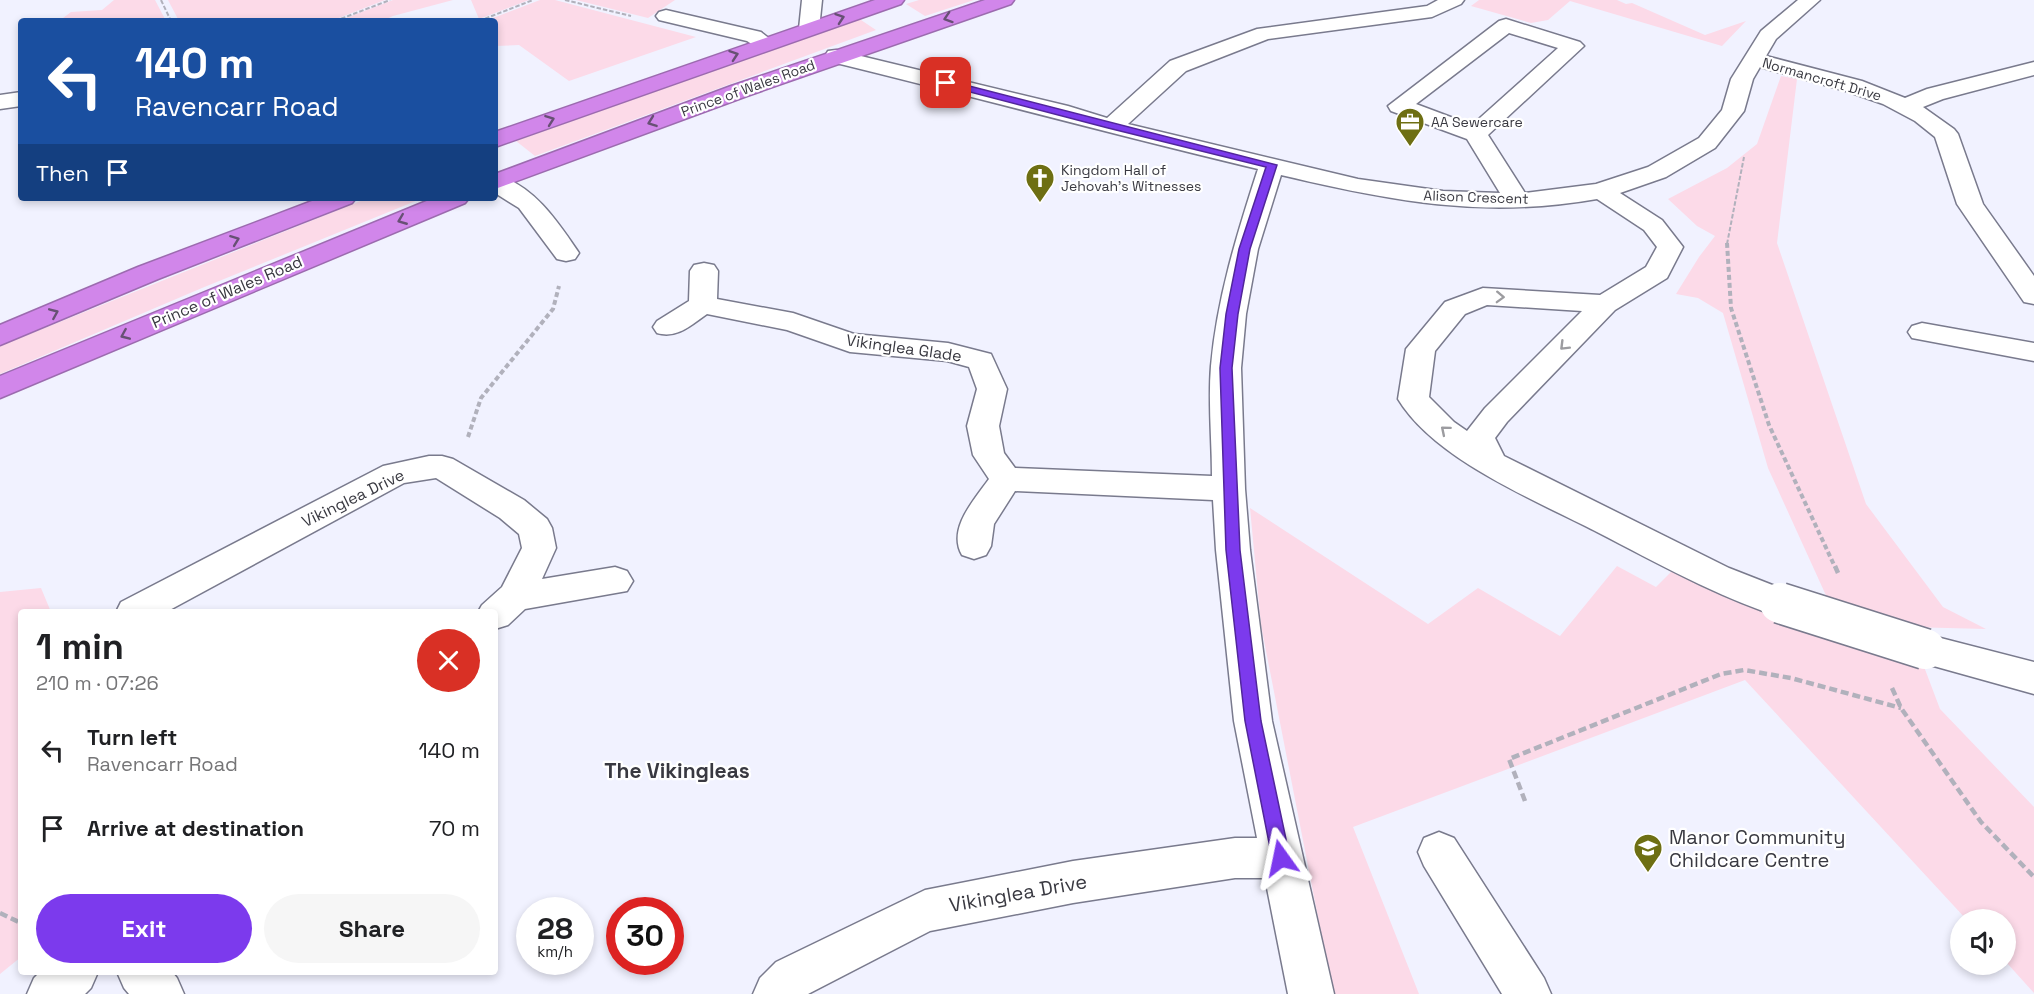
<!DOCTYPE html>
<html lang="en">
<head>
<meta charset="utf-8">
<style>
  body { margin:0; font-family:"Space Grotesk",sans-serif; background:#f6f6f6; color:#202124; height:100vh; display:flex; flex-direction:column; font-size:22px; white-space:nowrap }
  * { box-sizing:border-box; margin:0 }
  p { font-size:20px; color:#757577 }
  .icon { flex:none; width:33px; height:33px; fill:none; stroke:currentColor; stroke-width:2; stroke-linecap:round; stroke-linejoin:round }
  .map { position:relative; flex:1; overflow:hidden }
  .side { position:absolute; left:18px; top:609px; width:480px; height:366px; display:flex; flex-direction:column; background:#fff; border-radius:6px; box-shadow:0 3px 9px #0003 }
  .side>* { flex:none }
  .guide { position:absolute; left:18px; top:18px; width:480px; height:183px; border-radius:6px; box-shadow:0 3px 9px #0003; background:#1a4fa0; color:#fff; overflow:hidden }
  .controls { position:absolute; left:1950px; top:909px; display:grid; gap:12px }
  .controls a { display:grid; place-items:center; width:66px; height:66px; border-radius:50%; background:#fff; box-shadow:0 3px 9px #0003; font-size:30px }
  .speed { position:absolute; left:516px; top:897px; display:flex; gap:12px; font-size:30px; font-weight:700; text-align:center }
  .speed>* { display:grid; place-content:center; width:78px; height:78px; border-radius:50%; background:#fff; box-shadow:0 3px 9px #0003; line-height:1 }
  .speed small { font-size:15px; font-weight:400 }
  .speed .limit { border:9px solid #d22; background:#fff; color:#111 }
  .pin { position:absolute; display:grid; place-items:center; width:51px; height:51px; color:#fff; margin:-26px; border-radius:12px; box-shadow:0 3px 9px #0006 }
  .me { position:absolute; width:66px; margin:-33px; rotate:348deg; stroke-linejoin:round; filter:drop-shadow(0 0 4px #0008) }
  .turn { display:flex; align-items:center; gap:21px; height:126px; padding:0 18px; font-size:27px }
  .turn .icon { width:78px; height:78px; stroke-width:2.5 }
  .turn b { display:block; font-size:42px; line-height:51px }
  .then { display:flex; align-items:center; height:57px; padding:0 18px; background:#0003; gap:12px; font-size:22px }
  .round { display:grid; place-items:center; flex:none; width:63px; height:63px; border-radius:32px; background:#f6f6f6 }
  .headline { display:flex; align-items:center; justify-content:space-between; height:102px; padding:0 18px }
  h1 { font-size:36px; font-weight:700; line-height:45px }
  .cta { display:flex; gap:12px; margin-top:auto; padding:12px 18px }
  .cta a { flex:1; height:69px; border-radius:36px; background:#7c3aed; color:#fff; font-size:24px; font-weight:700; line-height:69px; text-align:center }
  .cta a+a { background:#f6f6f6; color:#202124 }
  ul { padding:0; list-style:none }
  li { display:flex; align-items:center; gap:18px; height:78px; padding:0 18px }
  li div { flex:1 }
  li b { display:block; font-size:22px }
  li em { font-style:normal }
  .map>svg:first-child { display:block }
  .green { fill:#fcdae8 }
  .lines { fill:none; stroke-linecap:round; stroke-linejoin:round }
  .minor-casing { stroke:#797a8d; stroke-width:3 }
  .highway-casing { stroke:#9c6baf; stroke-width:3 }
  .path-far2 { stroke:#b1b1bc; stroke-width:2; stroke-dasharray:4.5 2; stroke-linecap:butt }
  .path-far1 { stroke:#b1b1bc; stroke-width:4; stroke-dasharray:5 3; stroke-linecap:butt }
  .path { stroke:#b1b1bc; stroke-width:4.5; stroke-dasharray:8 4; stroke-linecap:butt }
  .minor { fill:#fff; fill-rule:evenodd }
  .highway { fill:#d186ea; fill-rule:evenodd }
  .minor-bridge-casing { stroke:#797a8d; stroke-width:43; stroke-linecap:butt }
  .minor-bridge { stroke:#fff; stroke-width:40 }
  .oneway { stroke:#675074 }
  .oneway2 { stroke:#9c9ca0 }
  .route { fill:#7c3aed; stroke:#51269a; stroke-width:1.5 }
  .labels { text-anchor:middle; dominant-baseline:central; stroke-width:4.5; stroke-linejoin:round; paint-order:stroke }
  .far-street-label { font-size:14px; fill:#393941; stroke:#fff }
  .far-poi-label { font-size:14px; fill:#393941; stroke:#fff; text-anchor:start }
  .street-label { font-size:16px; fill:#393941; stroke:#fff }
  .near-poi-label { font-size:20px; fill:#393941; stroke:#fff; text-anchor:start }
  .near-street-label { font-size:20px; fill:#393941; stroke:#fff }
  .near-neighbourhood-label { font-size:21px; font-weight:bold; fill:#393941; stroke:#fff }
</style>
</head>
<body>
<div class="map">
<svg width="2034" height="994" viewBox="0 0 2034 994">
  <rect width="100%" height="100%" fill="#f1f2ff"/>
  <path class="green" d="M114,0H155L166,21H59L71,12L102,10Z
    M168,0H385L331,21H179Z
    M393,0H453L393,16L382,21H338Z
    M471,0H529L479,19Z
    M540,0H555L696,37L569,81L519,45L495,46V21H485Z
    M576,0H675L648,18Z
    M919,0H974L925,16L906,4Z
    M1479,0H1617L1626,4L1632,3L1705,35L1746,21L1722,46L1570,1L1548,20L1531,23L1471,6Z
    M858,18L876,30L535,156L516,141Z
    M1781,76L1797,79L1777,243L1866,504L1943,607L1986,629L1909,627L1940,709L2034,807V993L2006,962V920L1966,919L1745,680L1353,827L1419,994H1333L1261,625L1250,508L1428,624L1478,588L1560,636L1617,566L1656,587L1687,556L1839,624L1768,468L1723,313L1698,298L1676,294L1699,257L1715,236L1697,226L1668,199L1727,168L1757,144Z
    M368,198H423L202,288L0,374V346Z
    M41,588L51,612H21V957L0,974V592Z"/>
  <g class="lines">
    <g class="minor-casing">
      <path id="minor" d="M802,0H822L819,29L816,33L809,35L802,33L799,29Z
        M1438,0H1464L1461,4L1432,17L1268,39L1186,71L1128,124L1358,179L1443,191L1500,193L1467,139L1391,111L1388,106L1499,21L1506,19L1580,42L1584,46L1488,135L1525,193L1596,184L1648,167L1699,138L1722,110L1731,79L1761,31L1798,0H1820L1776,39L1766,56L1862,81L1905,98L1927,89L2034,62V75L1943,99L1923,107L1954,129L1958,134L1983,204L2034,276V304L2024,302L1957,204L1935,137L1915,121L1883,104L1846,91L1760,67L1753,79L1744,111L1715,148L1666,177L1620,193L1662,220L1683,247L1667,278L1615,310L1507,422L1495,438L1504,456L1729,568L1793,593L1798,603L1793,613L1780,617C1716,596 1657,563 1597,532C1535,500 1435,460 1398,399L1406,349L1445,302L1483,288L1600,295L1646,267L1657,247L1644,230L1597,199C1484,219 1391,201 1281,175L1258,249L1246,314L1241,368L1245,489L1250,550L1272,721L1334,994H1288L1265,878H1235L1073,903L930,931L808,994H753L760,978L776,962L925,890L1073,861L1235,838H1257L1234,721L1216,550L1213,500L1015,491L994,524L991,546L986,555L974,559L962,555C947,529 974,500 989,479L973,455L967,426L977,389L969,367L947,361L850,352L787,330L707,314C691,325 677,339 657,333L653,327L657,321L689,301L690,271L694,265L704,263L714,265L718,271L717,299L793,313L854,334L948,343L991,354L1007,389L999,426L1004,453L1015,468L1212,476C1212,440 1208,402 1211,366C1217,298 1237,234 1258,169C1115,135 972,96 828,61L825,56L828,51L836,50L1068,106L1107,118L1170,61L1257,29L1427,6ZM1509,33L1558,48L1472,125L1416,104ZM1487,305L1582,311L1485,408L1467,431L1454,422L1429,397L1435,351L1465,314Z
        M666,10L761,32L776,44L772,48C761,51 756,47 747,41L659,20L656,16L659,12Z
        M21,92V106L0,109V95Z
        M495,175C533,184 558,222 579,253L575,259L566,261L557,259L519,208L495,193Z
        M1922,323L2034,343V361L1912,338L1908,332L1912,326Z
        M429,456H442L453,459L524,500L547,519L552,528L556,548L542,579L615,567L627,571L633,581L627,591L525,609L508,625L495,629V612H478L482,605L502,587L522,548L519,534L500,518L436,478L404,483L166,612H116L121,602L383,466Z
        M1925,634L2034,662V694L1912,660L1906,649L1912,638Z
        M1439,832L1454,838L1544,978L1551,994H1502L1424,866L1418,852L1424,838Z
        M40,972H98L91,988L85,994H27L34,978Z
        M117,972H172L177,978L184,994H129L124,988Z"/>
    </g>
    <g class="highway-casing">
      <path id="highway" d="M875,0H904L901,4L495,147V132Z
        M985,0H1014L1011,4L747,96L495,189V174L731,86Z
        M320,198H356L352,203L158,279L0,345V325L138,267Z
        M434,198H469L465,203L0,398V376Z"/>
    </g>
    <path class="path-far2" d="M161,0L171,21
      M565,0L631,16
      M335,21L390,0
      M479,21L533,0
      M1727,244L1744,157"/>
    <path class="path-far1" d="M1727,243L1731,308L1769,425L1835,567
      M468,437L481,398L553,309L559,286"/>
    <path class="path" d="M1835,566L1838,573
      M1892,688L1901,708L1981,822L2034,877
      M1525,801L1509,759L1721,674L1744,670L1791,678L1901,708
      M0,913L21,923"/>
    <use href="#minor" class="minor"/>
    <use href="#highway" class="highway"/>
    <g class="minor-bridge-casing">
      <path id="minor-bridge" d="M1780,603L1925,649"/>
    </g>
    <use href="#minor-bridge" class="minor-bridge"/>
  </g>
  <defs><path id="oneway-chevron" d="M-2-3.5L2.5 0L-2 3.5" fill="none" stroke-width="1.6" stroke-linecap="round" stroke-linejoin="round" transform="scale(1.5)"/></defs>
  <g class="oneway">
    <use href="#oneway-chevron" transform="translate(840 18) rotate(-19)"/>
    <use href="#oneway-chevron" transform="translate(948 18) rotate(162)"/>
    <use href="#oneway-chevron" transform="translate(734 55) rotate(-19)"/>
    <use href="#oneway-chevron" transform="translate(550 120) rotate(-20)"/>
    <use href="#oneway-chevron" transform="translate(652 122) rotate(160)"/>
    <use href="#oneway-chevron" transform="translate(402 220) rotate(158)"/>
    <use href="#oneway-chevron" transform="translate(235 240) rotate(-21)"/>
    <use href="#oneway-chevron" transform="translate(54 313) rotate(-23)"/>
    <use href="#oneway-chevron" transform="translate(125 335) rotate(157)"/>
  </g>
  <g class="oneway2">
    <use href="#oneway-chevron" transform="translate(1500 297) rotate(2)"/>
    <use href="#oneway-chevron" transform="translate(1564 346) rotate(135)"/>
    <use href="#oneway-chevron" transform="translate(1445 430) rotate(-140)"/>
  </g>
  <path class="route" d="M946,80L1277,165L1250,249L1238,314L1232,368L1240,550L1261,721L1290,858L1287,864L1281,867L1275,864L1272,858L1245,721L1226,550L1220,368L1226,314L1239,249L1266,167L1108,128L943,85V81Z"/>
  <defs>
    <g id="office-pin" transform="scale(1.5)"><path d="M0 17L-7.5 6A9.5 9.5 0 1 1 7.5 6Z" fill="#6e6f13" stroke="#fff"/><path d="M-6-3h4V-5.5h4V-3h4V5H-6ZM-1-4.5V-3h2v-1.5ZM-6 0V1H6V0Z" fill="#fff"/></g>
    <g id="church-pin" transform="scale(1.5)"><path d="M0 17L-7.5 6A9.5 9.5 0 1 1 7.5 6Z" fill="#6e6f13" stroke="#fff"/><path d="M-1.2-6h2.4v3.5h3.3v2.4h-3.3V6h-2.4V-.1h-3.3v-2.4h3.3Z" fill="#fff"/></g>
    <g id="school-pin" transform="scale(1.5)"><path d="M0 17L-7.5 6A9.5 9.5 0 1 1 7.5 6Z" fill="#6e6f13" stroke="#fff"/><path d="M0-5L7-2L0 1L-7-2ZM-4 1L0 2.5L4 1V4Q0 6-4 4Z" fill="#fff"/></g>
  </defs>
  <g fill-rule="evenodd">
    <use href="#office-pin" x="1410" y="122"/>
    <use href="#church-pin" x="1040" y="178"/>
    <use href="#school-pin" x="1648" y="848"/>
  </g>
  <g class="labels">
    <g class="far-street-label">
      <text transform="translate(1822 79) rotate(16)">Normancroft Drive</text>
      <text transform="translate(748 88) rotate(-20)">Prince of Wales Road</text>
      <text transform="translate(1476 197) rotate(2)">Alison Crescent</text>
    </g>
    <g class="far-poi-label">
      <text x="1431" y="122">AA Sewercare</text>
      <text x="1061" y="170">Kingdom Hall of<tspan x="1061" dy="16">Jehovah's Witnesses</tspan></text>
    </g>
    <g class="street-label">
      <text transform="translate(227 292) rotate(-23)">Prince of Wales Road</text>
      <text transform="translate(904 348) rotate(8)">Vikinglea Glade</text>
      <text transform="translate(353 498) rotate(-26)">Vikinglea Drive</text>
    </g>
    <g class="near-poi-label">
      <text x="1669" y="837">Manor Community<tspan x="1669" dy="23">Childcare Centre</tspan></text>
    </g>
    <g class="near-street-label">
      <text transform="translate(1018 893) rotate(-10)">Vikinglea Drive</text>
    </g>
    <g class="near-neighbourhood-label">
      <text x="677" y="770">The Vikingleas</text>
    </g>
  </g>
</svg>
<div class="controls">
<a><svg class="icon" aria-label="sound" viewBox="0 0 24 24"><path d="M4 9h4l5-4v14l-5-4H4zM17 9q2 3 0 6"/></svg></a>
</div>
<div class="speed"><div>28<small>km/h</small></div><div class="limit">30</div></div>
<div class="pin" style="left:946px;top:83px;background:#d93025"><svg class="icon" aria-label="arrive" viewBox="0 0 24 24"><path d="M6 21V4h12l-3 4 3 4H6"/></svg></div>
<svg class="me" style="left:1281px;top:858px" viewBox="-20 -20 40 40"><path d="M0-17L14 15 0 8-14 15z" fill="#7c3aed" stroke="#fff" stroke-width="4"/></svg>
<div class="guide">
<div class="turn"><svg class="icon" aria-label="left" viewBox="0 0 24 24"><path d="M17 20v-9H6M10 6l-5 5 5 5"/></svg><div><b>140 m</b>Ravencarr Road</div></div>
<div class="then">Then<svg class="icon" aria-label="arrive" viewBox="0 0 24 24"><path d="M6 21V4h12l-3 4 3 4H6"/></svg></div>
</div>
<section class="side">
<div class="headline"><div><h1>1 min</h1><p>210 m · 07:26</p></div><a class="round" style="background:#d93025;color:#fff"><svg class="icon" aria-label="close" viewBox="0 0 24 24"><path d="M6 6l12 12M18 6L6 18"/></svg></a></div>
<ul>
<li><svg class="icon" aria-label="left" viewBox="0 0 24 24"><path d="M17 20v-9H6M10 6l-5 5 5 5"/></svg><div><b>Turn left</b><p>Ravencarr Road</p></div><em>140 m</em></li>
<li><svg class="icon" aria-label="arrive" viewBox="0 0 24 24"><path d="M6 21V4h12l-3 4 3 4H6"/></svg><div><b>Arrive at destination</b></div><em>70 m</em></li>
</ul>
<div class="cta"><a>Exit</a><a>Share</a></div>
</section>
</div>
</body>
</html>
